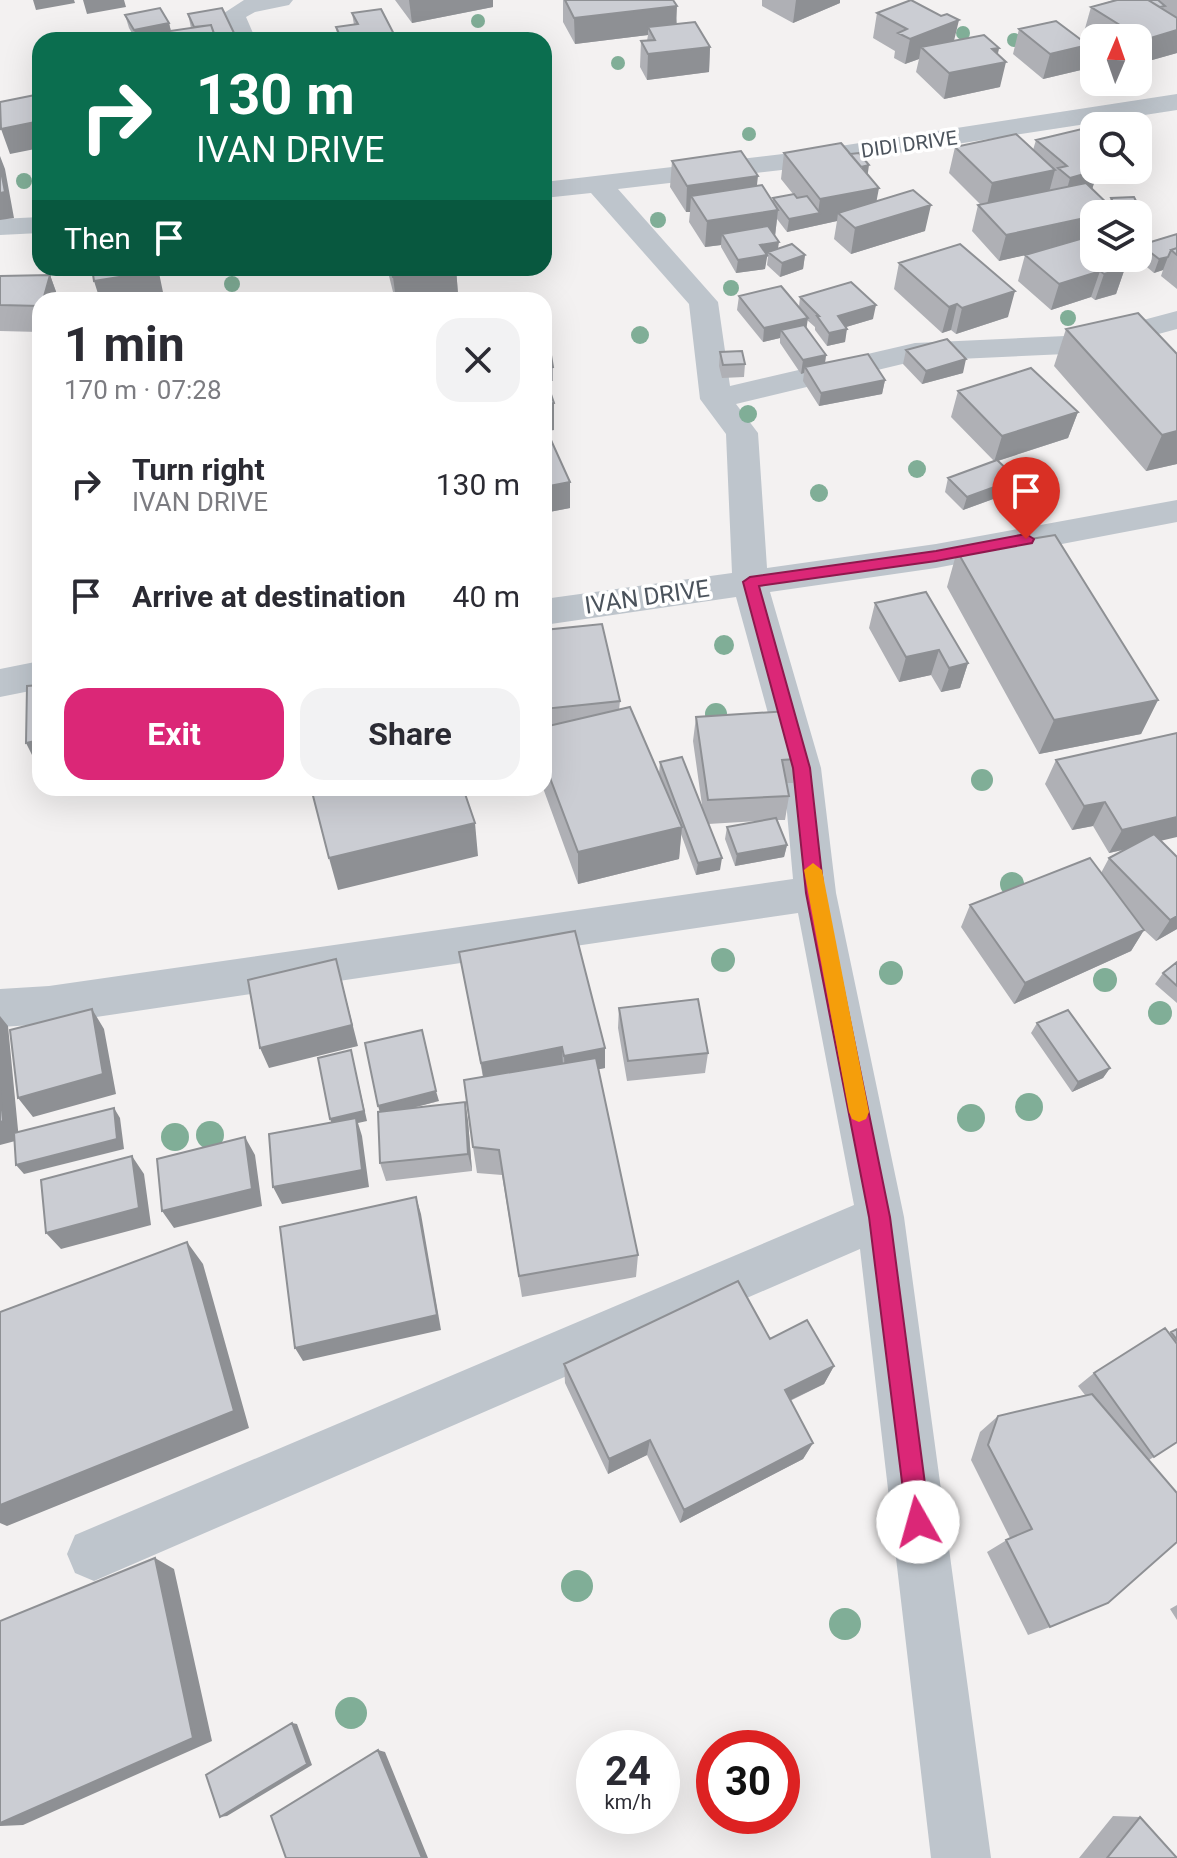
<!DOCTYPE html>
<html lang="en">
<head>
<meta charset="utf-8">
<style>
  body { margin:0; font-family:Roboto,sans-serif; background:#f2f2f3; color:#2b2b33; height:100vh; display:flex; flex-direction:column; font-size:30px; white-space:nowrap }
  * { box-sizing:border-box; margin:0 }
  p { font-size:26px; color:#7c7c81 }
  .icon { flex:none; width:44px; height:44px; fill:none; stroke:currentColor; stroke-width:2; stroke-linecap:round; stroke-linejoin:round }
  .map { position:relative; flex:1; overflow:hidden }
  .panel { position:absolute; left:32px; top:292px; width:520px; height:504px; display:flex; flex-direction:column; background:#fff; border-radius:24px; box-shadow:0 8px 32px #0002 }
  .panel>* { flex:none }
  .hud { position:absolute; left:32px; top:32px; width:520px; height:244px; border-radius:24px; box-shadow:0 8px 32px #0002; background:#0b6e4f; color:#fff; overflow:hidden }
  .needle { width:52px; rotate:2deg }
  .fabs { position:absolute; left:1080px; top:24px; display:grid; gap:16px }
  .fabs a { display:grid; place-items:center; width:72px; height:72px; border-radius:16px; background:#fff; box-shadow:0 8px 32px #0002; font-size:40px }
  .speed { position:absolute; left:576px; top:1730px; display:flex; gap:16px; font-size:40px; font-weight:700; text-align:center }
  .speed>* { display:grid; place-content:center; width:104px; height:104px; border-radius:50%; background:#fff; box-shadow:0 8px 32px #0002; line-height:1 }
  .speed small { font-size:20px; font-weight:400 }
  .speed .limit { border:12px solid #d22; background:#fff; color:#111 }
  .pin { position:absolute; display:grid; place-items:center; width:68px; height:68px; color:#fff; margin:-82px -34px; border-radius:50% 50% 50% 0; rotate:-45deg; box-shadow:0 0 8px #0007 }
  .pin .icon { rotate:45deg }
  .me { position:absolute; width:88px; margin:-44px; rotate:353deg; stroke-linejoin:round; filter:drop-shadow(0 0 6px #0008) }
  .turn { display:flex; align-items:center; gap:28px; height:168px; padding:0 32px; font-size:36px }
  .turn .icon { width:104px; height:104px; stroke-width:2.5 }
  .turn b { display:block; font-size:56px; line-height:68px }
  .then { display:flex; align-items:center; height:76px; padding:0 32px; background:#0003; gap:16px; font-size:30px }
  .round { display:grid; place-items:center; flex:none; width:84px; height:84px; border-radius:24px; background:#f2f2f3 }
  .overview { display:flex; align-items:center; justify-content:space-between; height:136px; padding:0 32px }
  h1 { font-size:48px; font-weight:700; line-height:60px }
  .cta { display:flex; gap:16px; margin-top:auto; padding:16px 32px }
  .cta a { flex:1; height:92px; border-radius:24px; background:#db2777; color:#fff; font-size:32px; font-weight:700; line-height:92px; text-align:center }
  .cta a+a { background:#f2f2f3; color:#2b2b33 }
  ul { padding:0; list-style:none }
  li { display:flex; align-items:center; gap:24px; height:112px; padding:0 32px }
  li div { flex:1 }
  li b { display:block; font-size:30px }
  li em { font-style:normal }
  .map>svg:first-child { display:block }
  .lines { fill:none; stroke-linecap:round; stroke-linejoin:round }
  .street { fill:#bec5cc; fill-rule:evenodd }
  .tree { fill:#80ae97 }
  .wall { fill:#afb0b5 }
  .shaded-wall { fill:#8e9094 }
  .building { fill:#cbcdd3; stroke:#8e9094; stroke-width:2 }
  .route { fill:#db2777; stroke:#8e194d; stroke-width:2 }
  .slow { fill:#f59e0b }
  .labels { text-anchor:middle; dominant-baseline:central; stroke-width:7; stroke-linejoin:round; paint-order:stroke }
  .far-street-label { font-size:20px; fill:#4b535c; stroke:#fff }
  .street-label { font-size:24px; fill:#4b535c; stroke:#fff }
</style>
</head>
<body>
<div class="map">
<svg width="1177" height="1858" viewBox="0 0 1177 1858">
  <rect width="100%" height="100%" fill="#f3f1f1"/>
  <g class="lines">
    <path class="street" d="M244,0H293L289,5L255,12L246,17L256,40H232L221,15Z
      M1177,94V110L808,167L618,189L718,302L730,386L915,343L1087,335L1177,311V329L1088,353L915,361L736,404L758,433L767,568L936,544L1177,500V522L936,568L770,592L821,768L836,893L904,1217L991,1858H931L860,1249L94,1581L75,1573L67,1554L75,1535L854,1205L798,913L49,1024L0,1027V989L49,986L793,879L783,768L736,597L544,625V599L732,573L726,434L700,399L689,304L591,193L544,198V182L808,151Z
      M40,217V233L0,235V219Z
      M40,661V689L0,697V669Z"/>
  </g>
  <g class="tree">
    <circle cx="478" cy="21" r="7"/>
    <circle cx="963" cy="33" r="7"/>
    <circle cx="1014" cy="40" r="7"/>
    <circle cx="618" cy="63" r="7"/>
    <circle cx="749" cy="134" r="7"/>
    <circle cx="24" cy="181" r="8"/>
    <circle cx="658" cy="220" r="8"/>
    <circle cx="232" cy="284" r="8"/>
    <circle cx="731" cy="288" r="8"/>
    <circle cx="1068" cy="318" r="8"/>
    <circle cx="640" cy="335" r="9"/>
    <circle cx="748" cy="414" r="9"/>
    <circle cx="917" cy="469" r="9"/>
    <circle cx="819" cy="493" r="9"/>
    <circle cx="724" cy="645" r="10"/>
    <circle cx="716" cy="714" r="11"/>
    <circle cx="982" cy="780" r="11"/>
    <circle cx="1012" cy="884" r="12"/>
    <circle cx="723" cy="960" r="12"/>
    <circle cx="891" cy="973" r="12"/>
    <circle cx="1105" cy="980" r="12"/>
    <circle cx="1160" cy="1013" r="12"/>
    <circle cx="1029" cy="1107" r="14"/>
    <circle cx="971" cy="1118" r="14"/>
    <circle cx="210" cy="1135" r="14"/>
    <circle cx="175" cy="1137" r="14"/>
    <circle cx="577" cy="1586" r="16"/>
    <circle cx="845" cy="1624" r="16"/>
    <circle cx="351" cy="1713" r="16"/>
  </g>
  <path class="wall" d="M395,0H493V7L412,23Z
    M563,0H673L677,24L710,47L709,72L647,80L640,67L641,41H647L648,35L575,44L563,22Z
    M762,0H840V3L793,23L762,6Z
    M1114,0H1177V53L1138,64V38H1094L1084,32L1091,7Z
    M352,13L397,40H338L336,27L354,25Z
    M877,13L954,40L999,48L998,54L1000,87L944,99L916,72L919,59L905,64L894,58L895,51L873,38Z
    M188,14L234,33L235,40H165V37L151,40H136L129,28L125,15L169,23L171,31L191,28Z
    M1019,29L1081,70L1043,79L1013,54Z
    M1086,128L1094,134V170H1110L1108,177L1095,180L1092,189L1109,205L1111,198L1134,197L1145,219L1140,233H1138V214H1094V240L1092,241L1094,242V258H1113L1125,268L1116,294L1095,300L1091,297L1051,310L1018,281L1025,255L999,261L972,231L978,205H981L949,173L955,147L1016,134L1033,150L1036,140Z
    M784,153L867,175L877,201L925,231L851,254L834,239L837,221L787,232L777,219L775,236L778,249L805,255L803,269L780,277L767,265L768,257H766L765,269L736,273L721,247V245L705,247L689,222L690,212H686L670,187L672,161L757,186L773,201V198L793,194L781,179Z
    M1177,234V289L1161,276L1163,270L1154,273L1136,258H1138L1141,245Z
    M899,263L1008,317L956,334L951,330L942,333L894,289Z
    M387,268H456L458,294L418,300H395Z
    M50,275L59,300H40V332L0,331V276Z
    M739,296L799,307L800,297L873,319L846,327L845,342L827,346L815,330V327L807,320L806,328L826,355L825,363L885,380L882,394L819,406L803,381L804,373L801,374L780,343V338L763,342L737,310Z
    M1066,329L1177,354V464L1146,471L1054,366Z
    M544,349L553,367V381H546L554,430L547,431L570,508L544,513Z
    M906,350L963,373L922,384L903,364Z
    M720,352L745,364L744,377L722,378L719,366Z
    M958,391L1078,412L1068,438L998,461L1011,473L1007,494L963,510L945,492L948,478L994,461L951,417Z
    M40,475V505L35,493Z
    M957,551L1158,700L1141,734L1039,754L947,587Z
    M875,603L968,663L960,688L941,692L931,675L899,682L869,628Z
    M544,630L620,701L619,710L659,774L660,762L703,812L693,741L696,717L797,759L793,783H787L789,796L785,820H777L787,845L784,857L735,866L725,839L727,827L758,821L708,824L720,870L696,875L681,834L679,859L578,884L543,788H544Z
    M1056,760L1161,841L1177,929L1156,941L1144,930L1131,951L1014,1004L961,927L970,905L1101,873L1109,858L1128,849L1109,853L1093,826L1072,830L1045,784Z
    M459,952L605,1048V1068L598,1069L638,1255L636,1277L522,1297L502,1175L477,1173L473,1147L483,1077Z
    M1177,962V1003L1155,984L1163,973Z
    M619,1008L708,1053L705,1073L627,1081L618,1028Z
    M1037,1023L1110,1068L1103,1078L1072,1092L1031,1033Z
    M439,1101L411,1108L465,1102L468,1121L472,1171L386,1181L380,1163L378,1112Z
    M1177,1329V1442L1149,1460L1050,1627L1028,1635L987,1552L1010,1538L971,1460L980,1432L998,1416L1085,1395L1078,1386L1094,1373Z
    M770,1339L834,1366L824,1384L790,1401L813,1443L803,1459L680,1523L647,1455L608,1474L565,1383L564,1364Z
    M1177,1605V1620L1170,1609Z
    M1113,1816L1140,1817L1177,1858H1079Z"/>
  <path class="shaded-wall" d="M33,0H74L75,3L36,10Z
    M83,0H124L126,7L87,14Z
    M409,0H493V7L412,23Z
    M796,0H840V3L793,23Z
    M677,6L676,31L648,27V35L575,44L574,18Z
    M959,20L953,45L921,47L919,59L905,64L910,39Z
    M169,23L172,36L151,40H137L134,30Z
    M1177,30V53L1138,64V58L1144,40Z
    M234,33L235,40H200L199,39Z
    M1088,45L1081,70L1043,79L1050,54Z
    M710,47L709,72L647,80L648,54Z
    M999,48L995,64L1006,62L1000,87L944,99L949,73L992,49Z
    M40,121V148L10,154L1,129Z
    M0,156L5,169L14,218L0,220Z
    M1094,157V170H1110L1108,177L1095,180L1090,196L1063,204L1070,178Z
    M869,165L867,179L855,168Z
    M1055,170L1048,196L986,209L992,183Z
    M758,176L755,202L691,196L690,212H686L687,186Z
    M879,188L874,214L838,213L837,221L787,232L789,219L818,213L820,199Z
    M931,205L925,231L851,254L855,228Z
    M778,210L775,236L722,234L721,245L705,247L707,221Z
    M1094,216V240L999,261L1006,235Z
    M779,242L777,255L768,252L765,269L736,273L738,260L760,245Z
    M805,255L803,269L780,277L782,263Z
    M1168,257L1163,270L1154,273L1159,259Z
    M158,268L164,297L146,300H100L94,281Z
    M234,268H289V269L236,275Z
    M358,268H376L359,270Z
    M456,268L458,294L418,300H396L393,277Z
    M1125,268L1116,294L1095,300L1104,274Z
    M1100,271L1091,297L1051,310L1059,284Z
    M50,275L59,300H43Z
    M1015,291L1008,317L956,334L962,308Z
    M957,304L951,330L942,333L949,307Z
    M876,305L873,319L836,330L838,316Z
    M808,318L806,331L781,330L780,338L763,342L764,328Z
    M847,329L845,342L827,346L829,333Z
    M826,355L824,369L805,367L804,373L801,374L803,360Z
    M966,359L963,373L922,384L926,371Z
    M885,380L882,394L819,406L821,393Z
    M554,403V430L544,431V405Z
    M1078,412L1068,438L994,462L1002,436Z
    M1177,431V464L1146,471L1162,435Z
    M1011,473L1008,482L1011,481L1007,494L963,510L967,497Z
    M570,482V508L544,513V487Z
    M939,650L931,675L899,682L906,657Z
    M968,663L960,688L941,692L949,668Z
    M1158,700L1141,734L1039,754L1054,720Z
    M40,740V766L38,767L26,743Z
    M1105,802L1093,826L1072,830L1084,806Z
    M1177,817V837L1109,853L1122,830Z
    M475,823L478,856L338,890L329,858Z
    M682,827L679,859L578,884V852Z
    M787,845L784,857L735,866L737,854Z
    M722,858L720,870L696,875L698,863Z
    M1177,916V929L1156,941L1170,920Z
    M1144,930L1131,951L1014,1004L1025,983Z
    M336,959L358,1046L269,1068L260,1048Z
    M92,1009L104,1029L116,1094L33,1117L18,1098Z
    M0,1016L8,1026L19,1140L0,1145Z
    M562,1047L563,1066L484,1082L481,1063Z
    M605,1048V1068L565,1076L564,1056Z
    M351,1050L367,1121L358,1123L362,1136L369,1187L282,1204L273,1187L334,1129L330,1119Z
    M1110,1068L1103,1078L1072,1092L1078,1082Z
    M436,1091L439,1101L381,1116L378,1106Z
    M465,1102L468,1121L472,1171L468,1154Z
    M114,1108L120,1118L124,1149L24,1174L16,1165Z
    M245,1137L255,1155L262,1206L174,1228L162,1211Z
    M132,1156L144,1174L151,1225L61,1249L46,1233Z
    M416,1197L421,1214L441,1330L303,1361L295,1348Z
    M187,1242L203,1264L249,1428L7,1526L0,1523V1505Z
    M834,1366L824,1384L776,1407L785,1390Z
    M650,1440L647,1455L608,1474L609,1459Z
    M813,1443L803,1459L680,1523L684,1510Z
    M155,1558L174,1569L212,1741L23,1825L0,1826V1823Z
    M292,1723L297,1724L312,1765L227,1816L220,1817Z
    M378,1750L385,1752L428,1858H422Z"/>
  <path class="building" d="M565,0H673L677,6L574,18Z
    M911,0L941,16L947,14L959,20L910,39L898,33L907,29L877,13Z
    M1117,0H1148L1177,18V30L1144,40L1091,7Z
    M1148,0H1158L1165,6L1160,7Z
    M160,8L169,23L134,30L125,15Z
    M222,8L234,33L215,36L211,25L194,27L188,14Z
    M381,9L397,40H342L336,27L358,24L352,13Z
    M1056,21L1088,45L1050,54L1019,29Z
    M695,22L710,47L648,54L641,41L655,40L648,27Z
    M211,25L216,40H166L163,32Z
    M984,35L999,48L992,49L1006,62L949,73L921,47Z
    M40,94V121L1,129L0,102Z
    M1086,128L1094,134V165H1092L1094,167V170H1098L1070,178L1058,168L1067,166L1036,140Z
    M1016,134L1055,170L992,183L955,147Z
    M841,143L879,188L820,199L784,153Z
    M741,151L758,176L687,186L672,161Z
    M859,153L869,165L861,167L850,154Z
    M0,166L5,192L0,193Z
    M1086,183L1115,211L1103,214H1094V216L1006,235L978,205Z
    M762,185L778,210L707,221L691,196Z
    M913,190L931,205L855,228L838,213Z
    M794,194L797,198L807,196L820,213L789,219L773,198Z
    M1134,197L1145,219H1138V214H1119L1111,198Z
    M768,226L779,242L760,245L767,255L738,260L722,234Z
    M1177,234V248L1171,250L1168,257L1159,259L1141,245Z
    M1087,237L1094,242V258H1113L1125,268L1104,274L1100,271L1059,284L1025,255Z
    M792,244L805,255L782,263L768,252Z
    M960,244L1015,291L962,308L957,304L949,307L899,263Z
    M1177,248V255L1171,250Z
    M92,268H156L157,271L94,281Z
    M390,268H455L393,277Z
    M50,275L43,300H40V306L0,305V276Z
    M851,282L876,305L838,316L847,329L829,333L817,316H819L800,297Z
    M781,286L808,318L764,328L739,296Z
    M202,294H229L235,300H204Z
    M1138,313L1177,354V431L1162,435L1066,329Z
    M804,325L826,355L803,360L781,330Z
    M947,339L966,359L926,371L906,350Z
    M544,349H550L553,367L544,368Z
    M742,351L745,364L723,365L720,352Z
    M868,354L885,380L821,393L805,367Z
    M1031,368L1078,412L1002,436L958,391Z
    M544,374L554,403L544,405Z
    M544,429H546L570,482L544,487Z
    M997,460L1011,473L1005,475L1011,481L967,497L948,478Z
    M40,475V493H35Z
    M1055,535L1158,700L1054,720L957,551Z
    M926,592L968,663L949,668L939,650L906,657L875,603Z
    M602,624L620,701L544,709V630Z
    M40,685V740L26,743L27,686Z
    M630,707L682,827L578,852L544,762V727Z
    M789,711L797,759L782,760L789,796L708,800L696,717Z
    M1177,733V817L1122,830L1105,802L1084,806L1056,760Z
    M682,757L722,858L698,863L660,762Z
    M311,788H463L475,823L329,858Z
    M776,818L787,845L737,854L727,827Z
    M1154,834L1177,857V916L1170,920L1109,858Z
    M1090,858L1144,930L1025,983L970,905Z
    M575,931L605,1048L564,1056L562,1047L481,1063L459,952Z
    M336,959L352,1025L260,1048L248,980Z
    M1177,962V986L1163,973Z
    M698,999L708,1053L628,1061L619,1008Z
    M92,1009L103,1074L18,1098L10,1030Z
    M1068,1010L1110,1068L1078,1082L1037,1023Z
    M422,1030L436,1091L378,1106L365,1043Z
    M351,1050L364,1111L330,1119L318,1058Z
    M596,1058L638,1255L519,1276L499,1150L473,1147L464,1080Z
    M0,1088L3,1121L0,1122Z
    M465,1102L468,1154L380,1163L378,1112Z
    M114,1108L117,1139L16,1165L14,1133Z
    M356,1118L362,1170L273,1187L269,1134Z
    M245,1137L252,1189L162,1211L157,1159Z
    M132,1156L139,1208L46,1233L41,1180Z
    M416,1197L437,1315L295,1348L280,1227Z
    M187,1242L234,1411L0,1505V1312Z
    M738,1281L770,1339L807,1320L834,1366L785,1390L813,1443L684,1510L650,1440L609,1459L564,1364Z
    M1165,1328L1177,1344V1442L1154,1457L1094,1373Z
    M1177,1329V1340L1171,1332Z
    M1092,1394L1177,1493V1542L1108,1603L1050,1627L1006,1540L1032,1529L988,1445L998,1416Z
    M155,1558L193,1738L0,1823V1621Z
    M292,1723L307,1764L220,1817L206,1775Z
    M378,1750L422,1858H286L271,1816Z
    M1140,1817L1177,1858H1107Z"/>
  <path class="route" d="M1026,534L1034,539L1032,543L936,561L759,586L810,768L824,893L890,1217L930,1522L927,1530L918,1534L910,1530L907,1522L869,1217L806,893L793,768L743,582L750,577L936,551Z"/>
  <path class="slow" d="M813,863L822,870L869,1112L866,1119L859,1122L852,1119L849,1112L804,870Z"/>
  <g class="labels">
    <g class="far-street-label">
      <text transform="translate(909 144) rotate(-8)">DIDI DRIVE</text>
    </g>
    <g class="street-label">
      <text transform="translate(647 597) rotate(-8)">IVAN DRIVE</text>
    </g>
  </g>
</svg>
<div class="fabs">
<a><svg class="needle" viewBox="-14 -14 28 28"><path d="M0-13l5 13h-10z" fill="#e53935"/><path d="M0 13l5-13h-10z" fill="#7c7c81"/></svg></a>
<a><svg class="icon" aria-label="search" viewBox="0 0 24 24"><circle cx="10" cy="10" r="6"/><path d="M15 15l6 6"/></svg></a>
<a><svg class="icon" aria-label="layers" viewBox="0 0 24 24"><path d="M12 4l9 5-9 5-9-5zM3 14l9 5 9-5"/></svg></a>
</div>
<div class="speed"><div>24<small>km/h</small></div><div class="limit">30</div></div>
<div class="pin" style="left:1026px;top:539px;background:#d93025"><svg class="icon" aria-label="arrive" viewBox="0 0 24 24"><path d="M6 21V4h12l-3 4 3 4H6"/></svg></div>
<svg class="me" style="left:918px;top:1522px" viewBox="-20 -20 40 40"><circle r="19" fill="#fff"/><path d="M0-13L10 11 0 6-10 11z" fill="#db2777"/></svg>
<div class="hud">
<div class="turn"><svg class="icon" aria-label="right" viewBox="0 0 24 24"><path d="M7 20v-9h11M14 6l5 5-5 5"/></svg><div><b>130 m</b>IVAN DRIVE</div></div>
<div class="then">Then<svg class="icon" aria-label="arrive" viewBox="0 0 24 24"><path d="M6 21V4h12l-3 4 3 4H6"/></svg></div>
</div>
<section class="panel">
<div class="overview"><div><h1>1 min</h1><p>170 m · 07:28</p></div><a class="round"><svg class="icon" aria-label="close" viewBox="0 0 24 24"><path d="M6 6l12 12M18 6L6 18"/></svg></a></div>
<ul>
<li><svg class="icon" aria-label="right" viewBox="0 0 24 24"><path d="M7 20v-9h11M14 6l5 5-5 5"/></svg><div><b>Turn right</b><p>IVAN DRIVE</p></div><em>130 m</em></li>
<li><svg class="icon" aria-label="arrive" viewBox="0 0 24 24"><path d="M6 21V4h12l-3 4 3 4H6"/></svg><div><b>Arrive at destination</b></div><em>40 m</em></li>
</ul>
<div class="cta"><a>Exit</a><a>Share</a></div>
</section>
</div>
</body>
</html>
